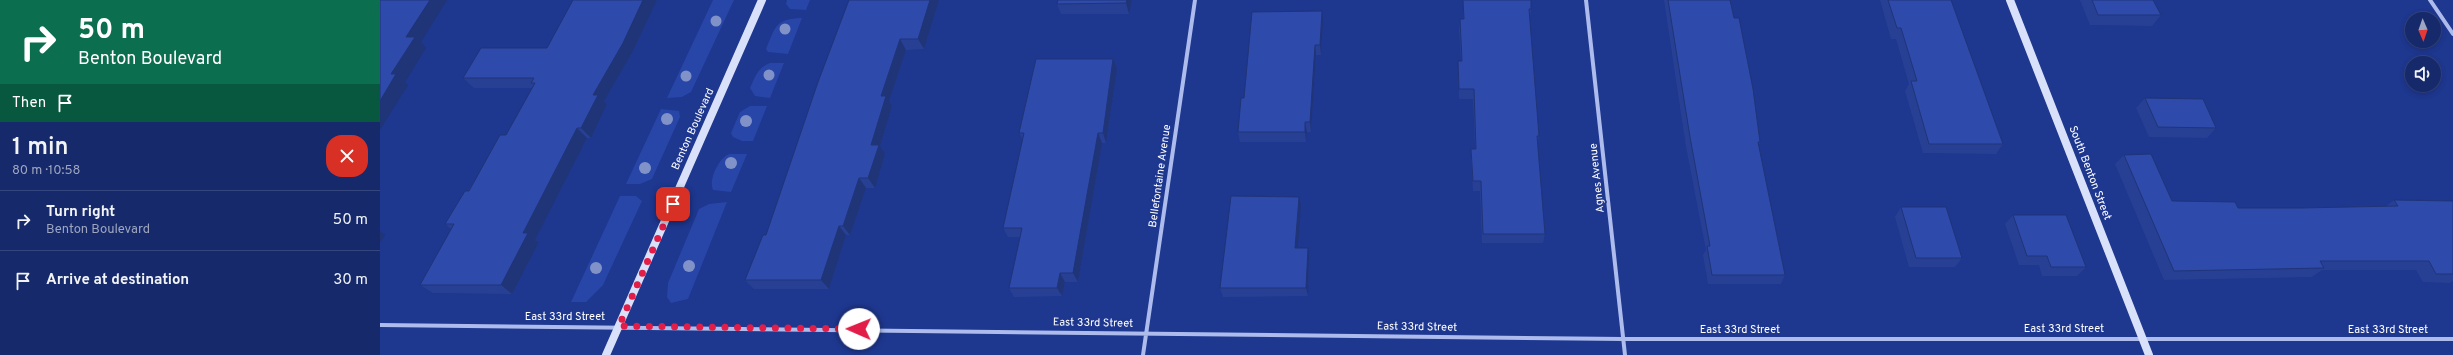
<!DOCTYPE html>
<html lang="en">
<head>
<meta charset="utf-8">
<style>
  body { margin:0; font-family:Overpass,sans-serif; background:#1f3171; color:#f1f3f6; height:100vh; display:flex; flex-direction:column; font-size:15px; white-space:nowrap }
  * { box-sizing:border-box; margin:0 }
  p { font-size:13px; color:#9ea6c1 }
  .icon { flex:none; width:22px; height:22px; fill:none; stroke:currentColor; stroke-width:2; stroke-linecap:round; stroke-linejoin:round }
  .map { position:relative; flex:1; overflow:hidden }
  .side { display:flex; flex-direction:column; background:#16296b; width:380px }
  .side>* { flex:none }
  .top-card { background:#0b6e4f; color:#fff; overflow:hidden }
  .needle { width:26px; rotate:178deg }
  .buttons { position:absolute; left:2025px; top:12px; display:grid; gap:8px }
  .buttons a { display:grid; place-items:center; width:36px; height:36px; border-radius:50%; background:#16296b; box-shadow:0 2px 6px #0003,0 0 0 1px #35457e; font-size:20px }
  .pin { position:absolute; display:grid; place-items:center; width:34px; height:34px; color:#fff; margin:-17px; border-radius:8px; box-shadow:0 2px 6px #0006 }
  .me { position:absolute; width:44px; margin:-22px; rotate:271deg; stroke-linejoin:round; filter:drop-shadow(0 0 3px #0008) }
  .turn { display:flex; align-items:center; gap:14px; height:84px; padding:0 12px; font-size:18px }
  .turn .icon { width:52px; height:52px; stroke-width:2.5 }
  .turn b { display:block; font-size:28px; line-height:34px }
  .then { display:flex; align-items:center; height:38px; padding:0 12px; background:#0003; gap:8px; font-size:15px }
  .round { display:grid; place-items:center; flex:none; width:42px; height:42px; border-radius:16px; background:#1f3171 }
  .head { display:flex; align-items:center; justify-content:space-between; height:68px; padding:0 12px }
  h1 { font-size:24px; font-weight:600; line-height:30px }
  ul { padding:0; list-style:none }
  li { display:flex; align-items:center; gap:12px; height:60px; padding:0 12px; border-top:1px solid #35457e }
  li div { flex:1 }
  li b { display:block; font-size:15px }
  li em { font-style:normal }
  main { display:flex; flex:1; min-height:0 }
  .map>svg:first-child { display:block }
  .green { fill:#2846a7 }
  .lines { fill:none; stroke-linecap:round; stroke-linejoin:round }
  .street { stroke:#adbced; stroke-width:4 }
  .secondary { stroke:#d9e0fa; stroke-width:8 }
  .tree { fill:#8192c9 }
  .wall { fill:#284094 }
  .shaded-wall { fill:#203478 }
  .building { fill:#2e4bac; stroke:#203478 }
  .route { stroke:#e11d48; stroke-width:7; stroke-dasharray:0 12.6 }
  .labels { text-anchor:middle; dominant-baseline:central; stroke-width:4; stroke-linejoin:round; paint-order:stroke }
  .street-label { font-size:11px; fill:#fff; stroke:#1e378f }
</style>
</head>
<body>
<main>
<section class="side">
<div class="top-card">
<div class="turn"><svg class="icon" aria-label="right" viewBox="0 0 24 24"><path d="M7 20v-9h11M14 6l5 5-5 5"/></svg><div><b>50 m</b>Benton Boulevard</div></div>
<div class="then">Then<svg class="icon" aria-label="arrive" viewBox="0 0 24 24"><path d="M6 21V4h12l-3 4 3 4H6"/></svg></div>
</div>
<div class="head"><div><h1>1 min</h1><p>80 m · 10:58</p></div><a class="round" style="background:#d93025;color:#fff"><svg class="icon" aria-label="close" viewBox="0 0 24 24"><path d="M6 6l12 12M18 6L6 18"/></svg></a></div>
<ul>
<li><svg class="icon" aria-label="right" viewBox="0 0 24 24"><path d="M7 20v-9h11M14 6l5 5-5 5"/></svg><div><b>Turn right</b><p>Benton Boulevard</p></div><em>50 m</em></li>
<li><svg class="icon" aria-label="arrive" viewBox="0 0 24 24"><path d="M6 21V4h12l-3 4 3 4H6"/></svg><div><b>Arrive at destination</b></div><em>30 m</em></li>
</ul>
</section>
<div class="map">
<svg width="2073" height="355" viewBox="0 0 2073 355">
  <rect width="100%" height="100%" fill="#1e378f"/>
  <path class="green" d="M333,0H354L311,92L302,97L287,98Z
    M407,0H430L426,10L410,9L406,4Z
    M422,18L408,54L388,52L386,49C396,26 395,19 422,18Z
    M390,63H404L390,98L375,96L370,88C375,77 378,67 390,63Z
    M370,106H387L373,141H362L353,137L351,133L360,112Z
    M281,109L299,111L300,117L272,179L260,184H246Z
    M350,154H367L351,192L333,190C328,179 340,156 350,154Z
    M240,196H256L262,201L223,285L206,302H191Z
    M347,202L308,299L291,303L287,297L288,283L319,209L329,204Z"/>
  <g class="lines">
    <path class="street" d="M1206,0L1245,355
      M2050,0L2073,34
      M0,325L1243,339H2073
      M763,355L815,0"/>
    <path class="secondary" d="M1630,0L1769,355
      M226,355L382,0"/>
  </g>
  <g class="tree">
    <circle cx="336" cy="21" r="5.5"/>
    <circle cx="405" cy="29" r="5.5"/>
    <circle cx="389" cy="75" r="5.5"/>
    <circle cx="306" cy="76" r="5.5"/>
    <circle cx="287" cy="119" r="6"/>
    <circle cx="366" cy="121" r="6"/>
    <circle cx="351" cy="163" r="6"/>
    <circle cx="265" cy="168" r="6"/>
    <circle cx="309" cy="266" r="6"/>
    <circle cx="216" cy="268" r="6"/>
  </g>
  <path class="wall" d="M193,0H277L252,53L224,101L227,104L211,138H207L155,240L159,242L132,294L53,293L40,285L71,229L65,224L126,135L152,88H94L83,78L167,48Z
    M469,0H559L544,49L526,50L509,101L512,106L500,146L505,154L495,188H486L470,235H466L449,289H374L365,280L386,235Z
    M752,0L749,14H681L677,4Z
    M1083,0H1151V9L1150,19L1159,136L1157,144L1165,234L1163,243H1102L1100,191H1093L1091,159V149H1095L1093,99H1079L1078,71V61H1081L1079,30L1080,19H1083Z
    M1284,0H1350L1380,142L1379,146L1405,275L1401,284H1328L1323,255L1326,250L1306,147Z
    M1500,0H1571L1623,144L1616,154L1543,153L1525,91L1529,84L1516,39H1511Z
    M1700,0H1773L1781,15L1772,26L1710,25Z
    M943,22L941,55H936L931,132H927L926,142H860L858,132L864,98Z
    M733,59L737,69L726,143H722L698,282H685L682,296L634,297L629,288L640,237H628L623,228L643,140L639,133Z
    M1765,98L1836,128L1827,138L1769,137L1756,108Z
    M1744,155L1792,201L1858,208H1921L2006,206L2014,200L2073,201V281L2070,283L2043,282L2036,270H1942L1932,277L1784,280L1735,164Z
    M921,206L917,248L929,257L928,296L843,297L840,288Z
    M1521,207L1582,258L1575,267H1529L1515,217Z
    M1633,215L1706,267L1697,276H1662L1659,265H1639L1625,224Z"/>
  <path class="shaded-wall" d="M50,0H67L41,42L46,48L25,82L28,85L0,130V100L26,37Z
    M263,0H277L252,53L224,101L227,104L211,138L201,128L213,95Z
    M550,0H559L544,49L538,39Z
    M747,0H752L749,14L746,3Z
    M942,11L943,22L941,55L940,45Z
    M520,39L526,50L509,101L512,106L500,146L505,154L495,188L488,178L491,145L501,96Z
    M935,45L936,55L931,132L930,122Z
    M733,59L737,69L726,143L723,133Z
    M925,122L927,132L926,142L925,132Z
    M197,128L207,138L155,240L159,242L132,294L121,285L143,233Z
    M718,133L722,143L698,282L693,273Z
    M479,178L486,188L470,235L463,226Z
    M919,197L921,206L917,257L915,248Z
    M459,226L466,235L449,289L441,280Z
    M0,231L5,235L0,243Z
    M928,248L929,257L928,296L926,288Z
    M680,273L685,282L682,296L677,288Z"/>
  <path class="building" d="M0,0H50L26,37H35L11,74H16L0,101Z
    M193,0H263L243,43L213,95H218L201,128H197L143,233H148L121,285H40L74,224H65L85,191H89L120,135H126L155,83H151L154,78H83L101,48H167Z
    M469,0H550L538,39H520L501,96H506L491,145H499L488,178H479L463,226H459L441,280H365L383,235H386L438,82Z
    M678,0H747L746,3L677,4Z
    M1083,0H1151V9H1149L1159,136H1157L1165,234H1103L1101,181H1093L1091,149H1096L1094,89H1079L1078,61H1082L1080,19H1084Z
    M1288,0H1350L1354,18H1359L1373,89L1380,142H1378L1405,275H1332L1327,246H1330L1310,137Z
    M1508,0H1571L1623,144H1549L1531,81H1537L1521,28H1517Z
    M1712,0H1773L1781,15H1718Z
    M942,11L940,45H935L930,122H925V132H858L861,98H864L872,12Z
    M656,59H733L723,133H718L693,273H680L677,288H629L642,228H623L644,133H639Z
    M1765,98L1823,99L1836,128L1778,127Z
    M1771,154L1792,201L1855,202L1858,208H1921L2018,206L2014,200L2073,201V274H2056L2049,261H1940L1944,268L1794,271L1744,155Z
    M851,196L919,197L915,248H928L926,288H840Z
    M1521,207H1566L1582,258H1536Z
    M1633,215H1686L1706,267H1671L1667,256H1647Z"/>
  <g class="lines">
    <path class="route" d="M293,204L239,326L479,329"/>
  </g>
  <g class="labels">
    <g class="street-label">
      <text transform="translate(313 129) rotate(-66)">Benton Boulevard</text>
      <text transform="translate(1710 173) rotate(69)">South Benton Street</text>
      <text transform="translate(780 176) rotate(-82)">Bellefontaine Avenue</text>
      <text transform="translate(1217 178) rotate(-96)">Agnes Avenue</text>
      <text x="185" y="317">East 33rd Street</text>
      <text transform="translate(713 323) rotate(1)">East 33rd Street</text>
      <text transform="translate(1037 327) rotate(1)">East 33rd Street</text>
      <text x="1684" y="329">East 33rd Street</text>
      <text x="1360" y="330">East 33rd Street</text>
      <text x="2008" y="330">East 33rd Street</text>
    </g>
  </g>
</svg>
<div class="buttons">
<a><svg class="needle" viewBox="-14 -14 28 28"><path d="M0-13l5 13h-10z" fill="#e53935"/><path d="M0 13l5-13h-10z" fill="#9ea6c1"/></svg></a>
<a><svg class="icon" aria-label="sound" viewBox="0 0 24 24"><path d="M4 9h4l5-4v14l-5-4H4zM17 9q2 3 0 6"/></svg></a>
</div>
<div class="pin" style="left:293px;top:204px;background:#d93025"><svg class="icon" aria-label="arrive" viewBox="0 0 24 24"><path d="M6 21V4h12l-3 4 3 4H6"/></svg></div>
<svg class="me" style="left:479px;top:329px" viewBox="-20 -20 40 40"><circle r="19" fill="#fff"/><path d="M0-13L10 11 0 6-10 11z" fill="#e11d48"/></svg>
</div>
</main>
</body>
</html>
